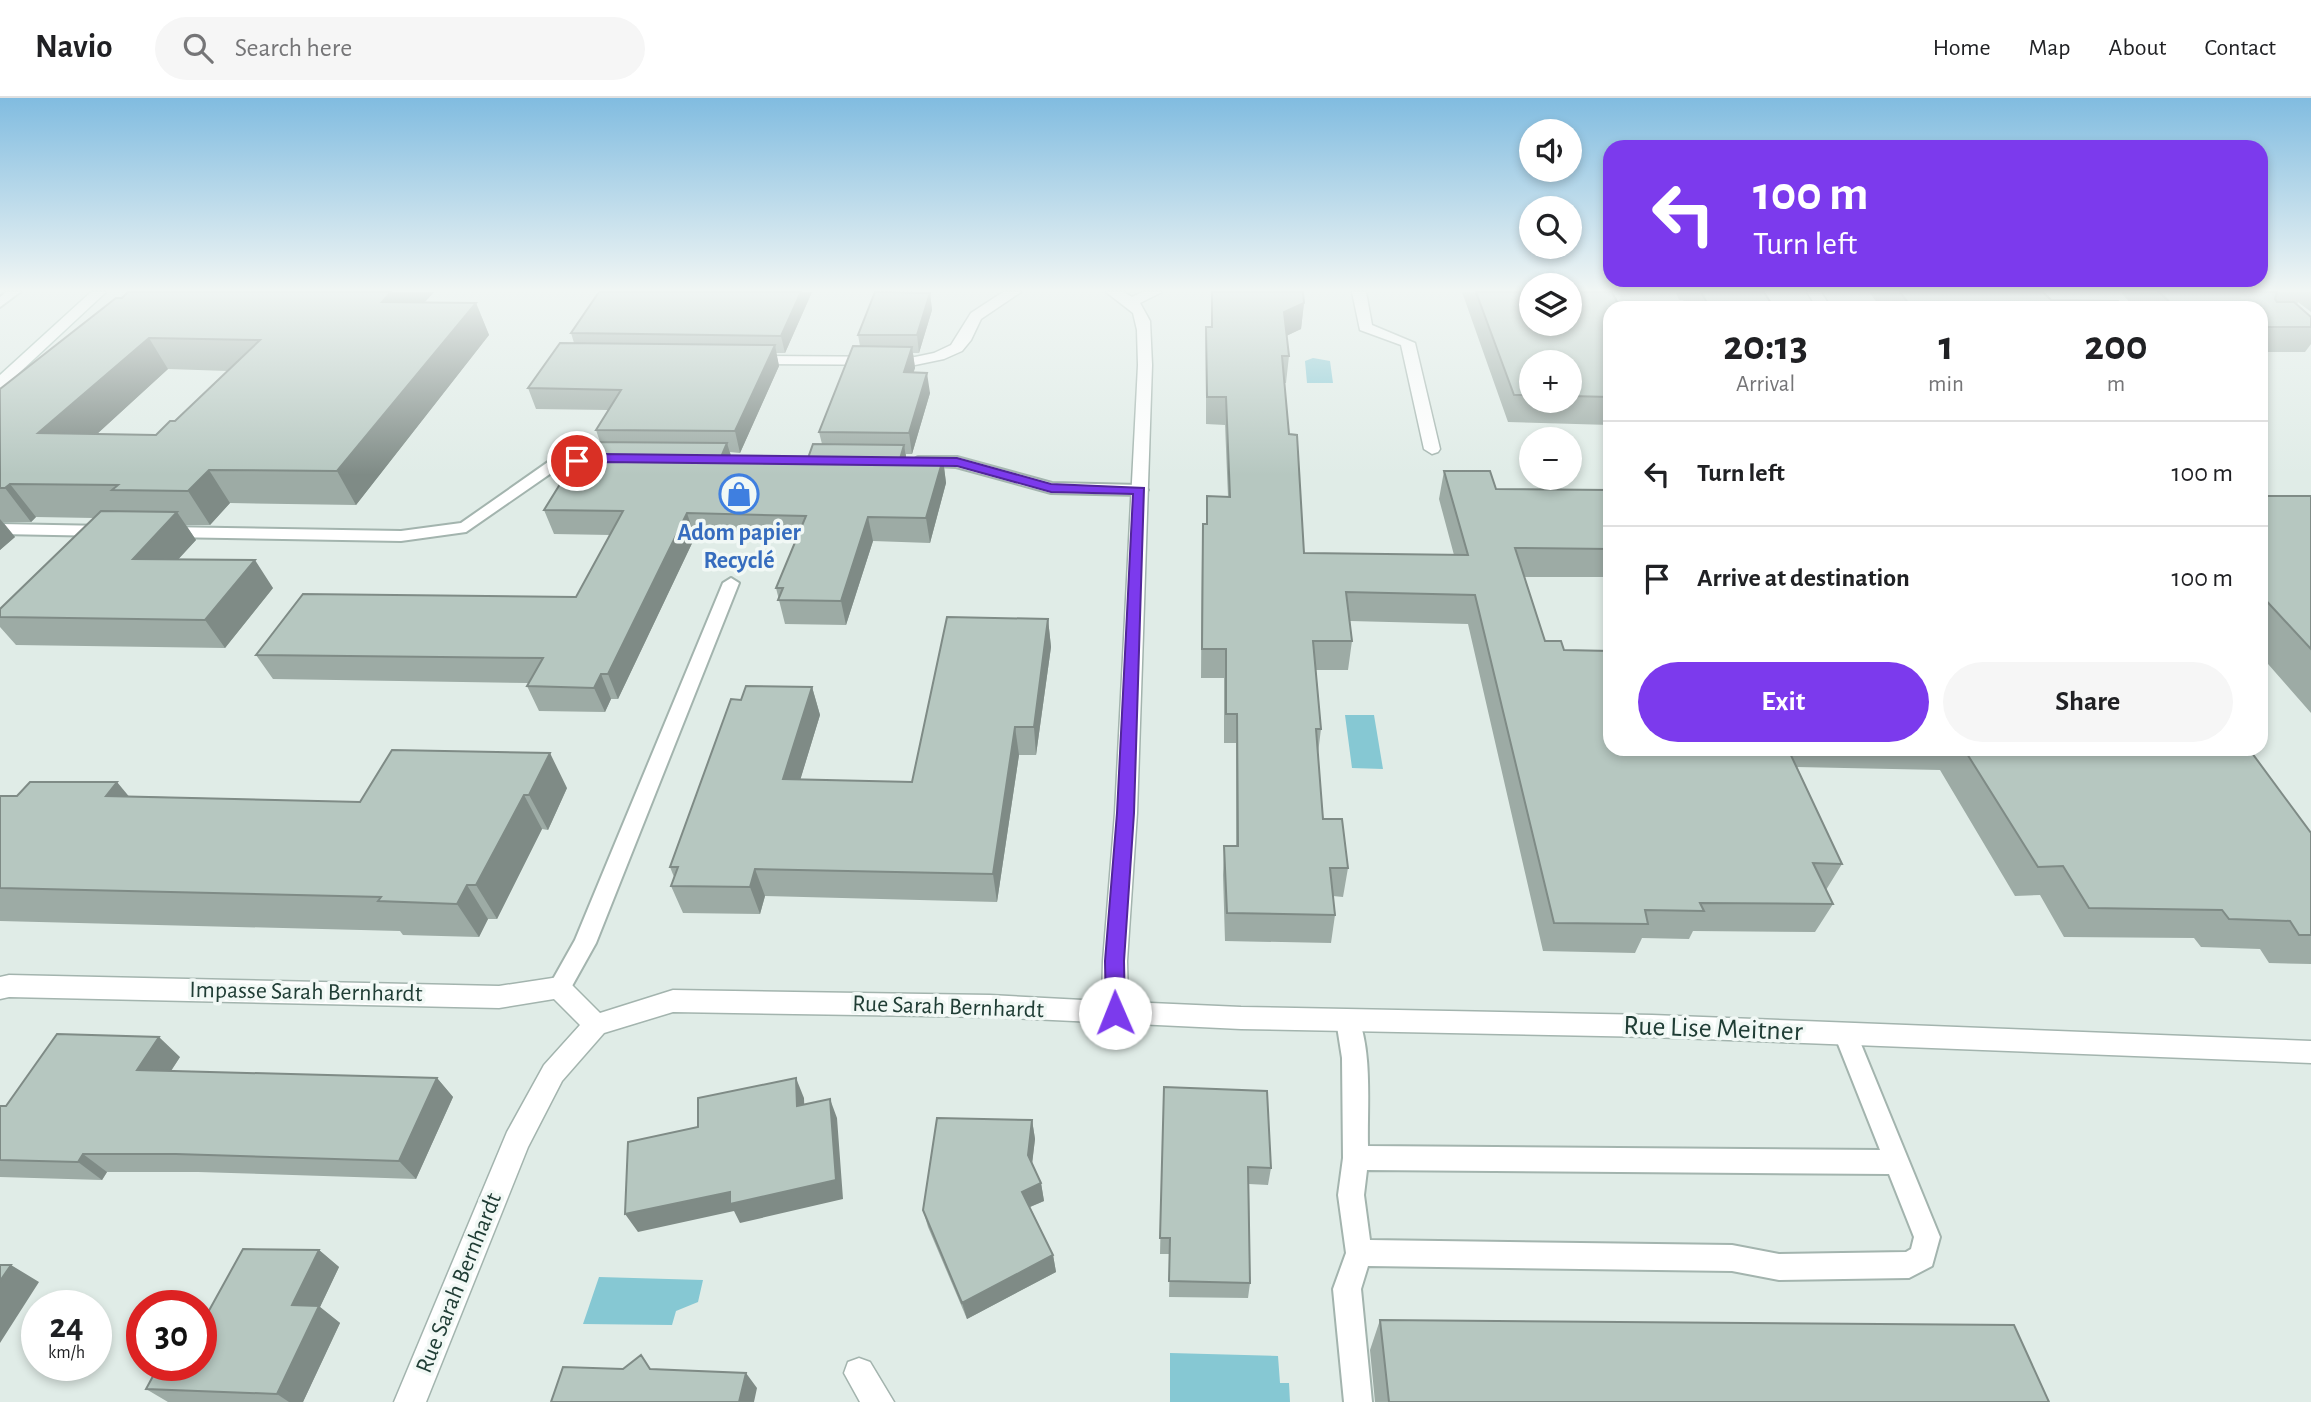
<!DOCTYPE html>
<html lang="en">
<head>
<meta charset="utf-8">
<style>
  body { margin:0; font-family:"Alegreya Sans",sans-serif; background:#f6f6f6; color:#202124; height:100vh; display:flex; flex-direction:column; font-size:26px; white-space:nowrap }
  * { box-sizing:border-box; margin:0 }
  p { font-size:23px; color:#757577 }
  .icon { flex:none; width:38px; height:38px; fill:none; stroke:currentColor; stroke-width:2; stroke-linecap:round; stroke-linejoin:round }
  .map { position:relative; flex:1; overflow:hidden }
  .side { position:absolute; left:1603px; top:203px; width:665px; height:455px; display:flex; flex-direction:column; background:#fff; border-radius:21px; box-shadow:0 4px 10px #0003 }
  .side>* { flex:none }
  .guide { position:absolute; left:1603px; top:42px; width:665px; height:147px; border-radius:21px; box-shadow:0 4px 10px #0003; background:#7c3aed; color:#fff; overflow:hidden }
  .tools { position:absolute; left:1519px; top:21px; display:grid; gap:14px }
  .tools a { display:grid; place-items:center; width:63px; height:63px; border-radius:50%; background:#fff; box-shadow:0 4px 10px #0003; font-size:35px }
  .speed { position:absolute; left:21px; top:1192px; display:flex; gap:14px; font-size:35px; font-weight:700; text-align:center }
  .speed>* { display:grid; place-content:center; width:91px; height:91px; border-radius:50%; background:#fff; box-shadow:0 4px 10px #0003; line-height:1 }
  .speed small { font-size:18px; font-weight:400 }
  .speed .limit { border:10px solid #d22; background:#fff; color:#111 }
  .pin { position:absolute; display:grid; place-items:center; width:60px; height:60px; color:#fff; margin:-30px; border:4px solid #fff; border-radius:50%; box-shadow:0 2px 7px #0007 }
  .me { position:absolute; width:77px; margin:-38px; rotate:359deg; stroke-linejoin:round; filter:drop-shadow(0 0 5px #0008) }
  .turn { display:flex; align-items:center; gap:24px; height:147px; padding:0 35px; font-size:32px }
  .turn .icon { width:91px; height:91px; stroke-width:2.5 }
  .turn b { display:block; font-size:49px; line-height:60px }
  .eta { display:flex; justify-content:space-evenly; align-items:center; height:119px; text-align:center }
  .eta b { font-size:42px; font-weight:700; line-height:49px }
  .primary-button { display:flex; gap:14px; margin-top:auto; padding:14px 35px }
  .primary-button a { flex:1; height:80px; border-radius:42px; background:#7c3aed; color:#fff; font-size:28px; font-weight:700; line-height:80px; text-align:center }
  .primary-button a+a { background:#f6f6f6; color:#202124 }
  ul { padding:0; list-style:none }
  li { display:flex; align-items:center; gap:21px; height:105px; padding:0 35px; border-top:2px solid #e0e0e0 }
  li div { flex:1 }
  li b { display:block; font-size:26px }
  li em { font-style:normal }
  header { display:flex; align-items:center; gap:42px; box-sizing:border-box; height:98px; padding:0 35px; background:#fff; border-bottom:2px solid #e0e0e0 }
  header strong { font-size:33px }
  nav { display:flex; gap:38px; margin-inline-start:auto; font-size:24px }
  .search { width:490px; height:63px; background:#f6f6f6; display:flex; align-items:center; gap:18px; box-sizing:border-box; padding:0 24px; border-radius:38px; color:#757577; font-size:26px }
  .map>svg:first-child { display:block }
  .water { fill:#86c8d3 }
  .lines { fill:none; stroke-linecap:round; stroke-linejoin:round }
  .service-casing { stroke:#a3b4ae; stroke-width:4 }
  .minor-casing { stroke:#a3b4ae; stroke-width:3 }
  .secondary-casing { stroke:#9eb8af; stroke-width:3 }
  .service { fill:#fff; fill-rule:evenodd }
  .minor { fill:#fff; fill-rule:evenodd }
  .secondary { fill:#fff; fill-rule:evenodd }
  .wall { fill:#9daba5; fill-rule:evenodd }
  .shaded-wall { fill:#7f8b86 }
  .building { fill:#b6c7c0; stroke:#7f8b86; stroke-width:2; fill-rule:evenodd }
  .route { fill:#7c3aed; stroke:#51269a; stroke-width:2 }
  .labels { text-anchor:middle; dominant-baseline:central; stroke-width:7; stroke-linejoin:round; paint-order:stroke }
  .shop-label { font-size:24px; font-weight:bold; fill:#366cbe; stroke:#f1f8f5 }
  .street-label { font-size:24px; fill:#203d35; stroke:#f1f8f5 }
  .near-street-label { font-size:28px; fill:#203d35; stroke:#f1f8f5 }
</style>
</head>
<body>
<header>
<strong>Navio</strong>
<div class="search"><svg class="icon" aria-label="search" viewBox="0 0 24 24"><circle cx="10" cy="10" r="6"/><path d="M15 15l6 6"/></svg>Search here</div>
<nav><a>Home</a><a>Map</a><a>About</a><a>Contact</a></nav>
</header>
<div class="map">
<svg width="2311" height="1304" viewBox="0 0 2311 1304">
  <rect width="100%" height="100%" fill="#e0ece7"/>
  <path class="water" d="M1313,260L1330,263L1333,285H1307L1305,263Z
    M1345,617H1374L1383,671L1352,670Z
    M599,1179L703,1182L698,1204L676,1213L672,1227L583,1226Z
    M1170,1255L1278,1258L1280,1285H1289L1290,1304H1170Z"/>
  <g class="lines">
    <g class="service-casing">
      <path id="service" d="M6,194H20L0,209V199Z
        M597,357L604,361L602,364L557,371L466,434L401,443L166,439L158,434L166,429L401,433L461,425L548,364Z
        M918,359H957L1052,385L1140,387L1148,392L1140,397L1051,395L956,369L913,367L910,364Z
        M0,426L107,428L115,433L107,438L0,436Z
        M731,480L739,485L596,845L567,897L559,900L551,897L548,890L575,842L723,485Z
        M1348,912L1356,915C1373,950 1367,1009 1368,1048L1880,1052L1834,936L1838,929L1846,926L1854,929L1940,1139L1932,1168L1909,1180L1779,1182L1732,1173L1368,1168L1361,1191L1372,1304H1344L1333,1191L1346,1155L1338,1097L1343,1060L1342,960L1336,922L1340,915ZM1367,1072L1889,1076L1914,1139L1911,1151L1906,1154L1779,1156L1732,1147L1370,1142L1364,1097Z"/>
    </g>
    <g class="minor-casing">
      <path id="minor" d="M1003,194H1021L981,221L971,242L962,253L944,261L915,267L751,266L744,262L751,258L915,259L934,255L951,247L971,215Z
        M1106,194H1124L1132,199L1142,194H1162L1140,205L1150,223L1152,267L1137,715L1127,863L1128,904L1241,909L1652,917L2311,943V965L1652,939L1241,931L990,919L673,914L604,935L562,983L528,1049L426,1304H394L507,1034L544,967L580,927L554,901L499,910L9,899L0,901V879L9,877L499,888L559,879L568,883L600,915L673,892L990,897L1102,903L1103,863L1115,715L1138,267L1137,232L1133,215Z
        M1352,194H1366L1372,227L1415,245L1440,351L1438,354L1432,356L1424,351L1401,247L1360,232Z
        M1807,194H1821L1831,210H1817Z
        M859,1260L870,1264L894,1304H860L844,1275L848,1264Z"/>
    </g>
    <g class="secondary-casing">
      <path id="secondary" d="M91,194H106L5,288L0,290V277Z"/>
    </g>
    <use href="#service" class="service"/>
    <use href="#minor" class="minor"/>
    <use href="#secondary" class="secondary"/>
  </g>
  <path class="wall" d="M128,194H434L424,205H476L489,237L356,407L230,405L210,427H186L196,442L178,461L273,490L225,550L16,547L0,529V511L94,420L36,419L31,424H3L15,439L0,452V291ZM168,271L228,273L175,323L156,337L97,336Z
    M599,194H812L785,255H776L779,268L740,355L730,354L731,359L808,360L822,346L819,334L860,248L858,237L930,195L932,212L919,255H913L915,270L913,274L930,295L912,356H906V361H943L946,385L930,445L873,443L846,527L785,526L776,490L796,441L695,439L618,601H611L605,614L539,613L527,588L529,585L273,581L256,557L576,499L610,437L554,436L544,412L600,344L596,332L608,312L536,311L528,290L574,245L571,235Z
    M1211,194H1303L1304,205L1301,231L1286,238L1289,258L1286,285H1284L1289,336L1304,455L1454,457L1439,401L1444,373L1496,391L1610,392V479H1524L1545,543L1564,552L1610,651H2249L2311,735V866L2269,865L2260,851L2201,849L2194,840L2064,839L2040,797L2015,798L1940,672L1797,669L1842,766L1826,792L1833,806L1815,834L1693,833L1689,841L1642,840L1635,855L1543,853L1468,526L1350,523L1352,543L1348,572H1316L1321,631L1318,655L1323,721L1348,770L1343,799L1333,798L1335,817L1331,845L1225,843L1223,777L1224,748H1236V645H1224V580H1201L1202,455L1203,426H1206L1207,398H1228L1225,327L1206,326V229H1211Z
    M1462,194H1531L1610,210V327L1508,324ZM1531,264H1570V303H1531Z
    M1676,194H1764L1774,210H1687L1683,202H1679Z
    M1869,194H2043L2051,202L2126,210H1881Z
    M2123,194H2311V214L2298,204L2297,207L2311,219V246L2305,254H2261V210H2135L2122,196Z
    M2261,398H2311V615L2261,558Z
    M1048,521L1051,549L1036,657H1019L997,804L765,798L760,816L683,815L671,788L674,779L670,769L741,602L812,589L820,617L800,682L912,684Z
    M567,690L548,732L542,731L497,821H488L479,839L403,837L400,833L0,823V698H129L360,704Z
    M180,959L171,973L437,980L453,999L416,1081L198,1074H107L102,1082L0,1079V1008H6Z
    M1164,989L1271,1070L1268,1087L1249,1086L1250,1185L1248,1200L1169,1199L1170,1156H1160Z
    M1032,1022L1035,1041L1032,1065L1041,1085L1044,1103L1030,1109L1053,1157L1056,1174L967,1221L928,1129L923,1112Z
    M319,1152L339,1169L320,1209L340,1225L303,1304H168L146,1291L201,1267Z
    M1380,1222L2049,1304H1375L1370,1252Z"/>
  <path class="shaded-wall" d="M391,194H434L396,235L382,204Z
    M801,194H812L785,255L781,238Z
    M930,195L932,212L919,255L917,237Z
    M476,205L489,237L356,407L337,373Z
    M1304,205L1301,231L1282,240L1284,214Z
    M149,240L168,271L62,368L38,335Z
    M775,247L779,268L740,355L735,333Z
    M912,249L915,270L907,295L904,274Z
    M927,275L930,295L912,356L909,335Z
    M727,345L734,368L721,359Z
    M904,347L908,371L900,361Z
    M943,361L946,385L930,445L926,420Z
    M209,372L230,405L210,427L188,393Z
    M10,386L36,419L31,424L5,390Z
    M177,414L196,442L153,489L133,461Z
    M687,415L695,439L618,601L608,576Z
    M868,419L873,443L846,527L841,503Z
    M0,421L15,439L0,452Z
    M255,462L273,490L225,550L205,522Z
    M1048,521L1051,549L1036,657L1034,629Z
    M601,576L611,601L605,614L594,590Z
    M812,589L820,617L792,709L783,681Z
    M1015,629L1019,657L997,804L993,776Z
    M550,655L567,690L548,732L529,697Z
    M117,684L146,719L106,698Z
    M524,697L542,731L497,821L476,787Z
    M755,771L765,798L760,816L750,789Z
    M467,787L488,821L479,839L457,806Z
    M159,939L180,959L159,991L137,972Z
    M437,980L453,999L416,1081L399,1063Z
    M796,980L804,1000L805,1027L797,1008Z
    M830,1001L837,1020L843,1101L740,1125L734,1113L638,1134L625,1116Z
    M1032,1022L1035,1041L1031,1075L1028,1057Z
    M83,1056L107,1074L102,1082L78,1064Z
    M1041,1085L1044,1103L1025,1111L1022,1094Z
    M319,1152L339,1169L320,1209L340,1225L303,1304H289L277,1296L292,1207Z
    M1053,1157L1056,1174L967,1221L962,1205Z
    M11,1167L39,1184L0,1245V1183Z
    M746,1275L757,1290L754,1304H739Z"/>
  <path class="building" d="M128,194H391L382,204L476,205L337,373L209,372L188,393L112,392L118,387L10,386L5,390H0V291L116,200H122ZM149,240L260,242L175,323H170L156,337L38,335Z
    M599,194H801L781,238L571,235Z
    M875,194L930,195L917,237H858Z
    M1212,194H1303L1304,205L1284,214L1289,258H1282L1289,336L1297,337L1304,455L1468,457L1444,373H1490L1496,391L1610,392V451L1515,450L1545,543H1561L1564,552L1610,553V651H1788L1842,766L1813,765L1833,806L1700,805L1704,813L1645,812L1648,826L1554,825L1475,497L1346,494L1352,543H1313L1321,631H1316L1323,721H1342L1348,770H1330L1335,817L1227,815L1224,748H1238L1237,616H1226V551H1202L1203,426H1207V398L1230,399L1226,299H1207L1206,229H1212Z
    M1476,194H1531V226H1570V194H1612L1620,210H1610V299L1570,298V264H1531V297H1514Z
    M1701,194H1764L1774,210H1710Z
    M1900,194H2043L2051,202L2118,203L2126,210H1912Z
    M2159,194H2277L2275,201L2277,204H2294L2311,219V229H2261V210H2176Z
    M560,245L775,247L735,333L596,332L621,292L528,290Z
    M853,248L912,249L904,274L927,275L909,335L819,334Z
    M586,344L727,345L721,359L808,360L813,346L904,347L900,361H943L926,420L868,419L841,503L778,502L783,490H776L806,418L687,415L608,576H601L594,590L527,588L543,560L256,557L303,496L576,499L623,413L544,412Z
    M2261,398H2311V551L2261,497Z
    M101,413L177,414L133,461L255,462L205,522L0,519V511Z
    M947,519L1048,521L1034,629H1015L993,776L755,771L750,789L671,788L678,769H670L731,601L741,602L746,588L812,589L783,681L912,684Z
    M1964,651H2249L2311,735V837H2299L2290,823L2229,821L2222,812L2089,810L2063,768L2038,769Z
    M392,652L550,655L529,697H524L476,787H467L457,806L378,803L381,799L0,790V698H17L30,684H117L106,698L360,704Z
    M57,936L159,939L137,972L437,980L399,1063L176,1056H83L78,1064L0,1062V1008H6Z
    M796,980L797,1008L830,1001L836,1082L730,1106V1094L625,1116L628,1044L698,1029V1000Z
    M1164,989L1267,993L1271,1070L1248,1069L1250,1185L1169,1183L1170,1140H1160Z
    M937,1020L1032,1022L1028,1057L1041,1085L1022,1094L1053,1157L962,1205L923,1112Z
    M243,1151L319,1152L292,1207L319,1208L277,1296L146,1291L159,1267H201V1227Z
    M0,1167H11L0,1183Z
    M1380,1222L2014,1227L2049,1304H1389Z
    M641,1257L650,1271L746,1275L739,1304H551L563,1269L623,1271Z"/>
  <linearGradient id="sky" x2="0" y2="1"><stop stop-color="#81bce0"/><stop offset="0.51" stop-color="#f1f6f4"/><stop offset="1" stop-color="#f1f6f4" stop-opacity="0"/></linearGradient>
  <rect width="2311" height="377" fill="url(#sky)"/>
  <path class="route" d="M602,356L957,360L1051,386L1144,390L1134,715L1124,863L1125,915L1122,921L1115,923L1109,921L1106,915L1105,863L1117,715L1133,396L1051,394L957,368L602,364L577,367L571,363L577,360Z"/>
  <defs>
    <g id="shop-ring" transform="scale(2.0125)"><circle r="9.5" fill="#f1f8f5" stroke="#3f7fe0" stroke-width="1.5"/><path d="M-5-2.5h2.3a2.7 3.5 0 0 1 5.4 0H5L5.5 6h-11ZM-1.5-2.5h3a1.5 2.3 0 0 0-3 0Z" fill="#3f7fe0"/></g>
  </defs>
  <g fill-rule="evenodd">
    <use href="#shop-ring" x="739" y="396"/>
  </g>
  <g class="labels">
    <g class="shop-label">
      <text x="739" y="435">Adom papier<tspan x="739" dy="28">Recyclé</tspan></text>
    </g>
    <g class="street-label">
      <text transform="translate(306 894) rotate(1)">Impasse Sarah Bernhardt</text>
      <text transform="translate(948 909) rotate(2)">Rue Sarah Bernhardt</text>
      <text transform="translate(459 1185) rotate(-68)">Rue Sarah Bernhardt</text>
    </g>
    <g class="near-street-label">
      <text transform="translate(1713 931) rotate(2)">Rue Lise Meitner</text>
    </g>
  </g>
</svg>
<div class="tools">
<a><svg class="icon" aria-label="sound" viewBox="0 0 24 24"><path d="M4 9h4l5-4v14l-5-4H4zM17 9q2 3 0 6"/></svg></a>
<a><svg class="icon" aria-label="search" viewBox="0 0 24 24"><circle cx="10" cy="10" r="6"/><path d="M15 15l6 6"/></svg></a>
<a><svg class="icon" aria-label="layers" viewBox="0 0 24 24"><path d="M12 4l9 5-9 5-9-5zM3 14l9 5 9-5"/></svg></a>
<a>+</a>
<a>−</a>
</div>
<div class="speed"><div>24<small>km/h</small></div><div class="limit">30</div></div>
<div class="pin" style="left:577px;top:363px;background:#d93025"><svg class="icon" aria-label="arrive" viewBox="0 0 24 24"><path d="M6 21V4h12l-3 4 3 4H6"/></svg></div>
<svg class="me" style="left:1115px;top:915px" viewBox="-20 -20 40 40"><circle r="19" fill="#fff"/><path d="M0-13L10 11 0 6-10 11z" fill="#7c3aed"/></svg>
<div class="guide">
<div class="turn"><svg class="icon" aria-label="left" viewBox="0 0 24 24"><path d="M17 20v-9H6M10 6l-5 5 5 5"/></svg><div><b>100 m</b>Turn left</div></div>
</div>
<section class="side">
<div class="eta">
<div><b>20:13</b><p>Arrival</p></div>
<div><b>1</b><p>min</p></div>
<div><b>200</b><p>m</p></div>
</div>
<ul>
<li><svg class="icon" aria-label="left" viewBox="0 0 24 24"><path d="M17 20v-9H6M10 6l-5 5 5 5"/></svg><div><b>Turn left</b></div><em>100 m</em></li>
<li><svg class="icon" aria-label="arrive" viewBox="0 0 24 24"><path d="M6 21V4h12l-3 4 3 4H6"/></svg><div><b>Arrive at destination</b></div><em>100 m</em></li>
</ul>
<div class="primary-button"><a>Exit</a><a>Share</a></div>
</section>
</div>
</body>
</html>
